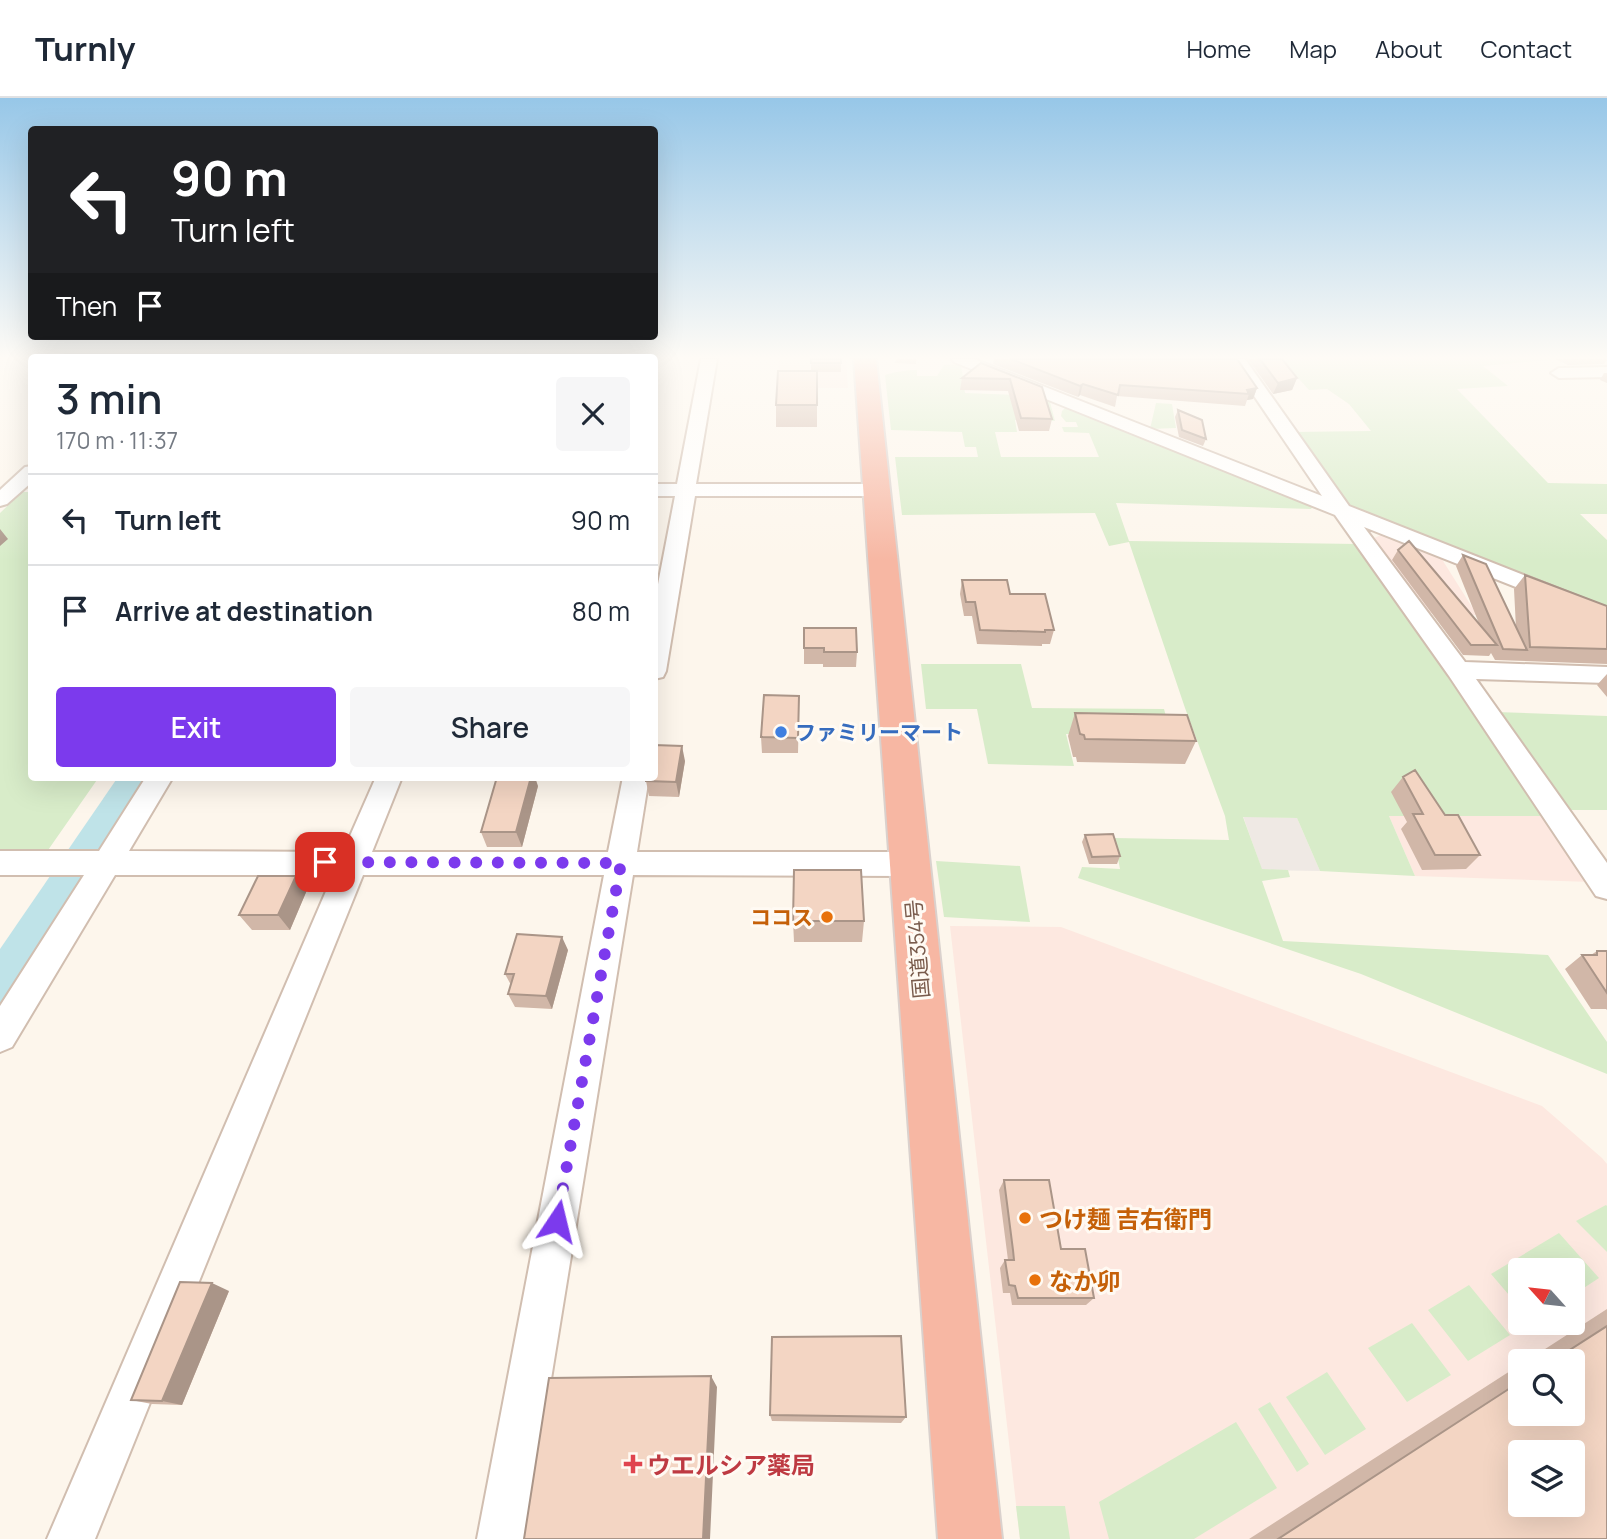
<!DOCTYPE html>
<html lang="en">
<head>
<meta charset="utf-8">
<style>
  body { margin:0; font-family:Manrope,"Noto Sans JP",sans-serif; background:#f6f6f7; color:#1f2937; height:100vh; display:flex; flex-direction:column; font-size:26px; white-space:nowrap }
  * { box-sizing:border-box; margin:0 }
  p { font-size:23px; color:#747a83 }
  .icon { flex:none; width:38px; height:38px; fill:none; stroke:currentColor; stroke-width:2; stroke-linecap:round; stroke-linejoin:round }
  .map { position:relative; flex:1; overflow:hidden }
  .details { position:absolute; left:28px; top:256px; width:630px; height:427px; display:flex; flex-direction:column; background:#fff; border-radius:7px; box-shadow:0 7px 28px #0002 }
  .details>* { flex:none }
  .hud { position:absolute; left:28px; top:28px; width:630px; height:214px; border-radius:7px; box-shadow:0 7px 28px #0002; background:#202124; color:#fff; overflow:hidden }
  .needle { width:46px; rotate:297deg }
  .fabs { position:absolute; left:1508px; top:1160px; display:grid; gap:14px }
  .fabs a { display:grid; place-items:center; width:77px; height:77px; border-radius:7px; background:#fff; box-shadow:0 7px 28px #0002; font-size:35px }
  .pin { position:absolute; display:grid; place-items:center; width:60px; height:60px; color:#fff; margin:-30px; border-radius:14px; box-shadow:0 4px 10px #0006 }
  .me { position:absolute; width:77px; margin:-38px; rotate:10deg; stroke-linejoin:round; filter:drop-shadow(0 0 5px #0008) }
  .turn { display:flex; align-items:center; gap:24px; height:147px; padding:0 28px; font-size:32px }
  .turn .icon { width:91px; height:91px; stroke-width:2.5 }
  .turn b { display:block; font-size:49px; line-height:60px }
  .then { display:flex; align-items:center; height:66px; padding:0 28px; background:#0003; gap:14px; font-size:26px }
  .round { display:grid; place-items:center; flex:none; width:74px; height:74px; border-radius:7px; background:#f6f6f7 }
  .head { display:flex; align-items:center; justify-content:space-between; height:119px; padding:0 28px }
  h1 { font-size:42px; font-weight:600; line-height:52px }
  .action { display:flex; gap:14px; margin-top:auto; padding:14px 28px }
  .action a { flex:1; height:80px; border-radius:7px; background:#7c3aed; color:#fff; font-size:28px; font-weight:600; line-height:80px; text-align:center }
  .action a+a { background:#f6f6f7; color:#1f2937 }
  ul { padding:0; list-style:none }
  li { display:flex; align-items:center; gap:21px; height:91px; padding:0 28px; border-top:2px solid #e0e1e3 }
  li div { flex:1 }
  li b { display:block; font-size:26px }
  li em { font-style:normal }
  header { display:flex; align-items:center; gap:42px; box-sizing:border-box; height:98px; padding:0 35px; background:#fff; border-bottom:2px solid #e0e1e3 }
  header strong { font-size:33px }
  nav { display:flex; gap:38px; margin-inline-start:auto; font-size:24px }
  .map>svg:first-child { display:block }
  .commercial { fill:#fde8e0; fill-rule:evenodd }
  .industrial { fill:#efe9e4 }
  .green { fill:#d8ecc9 }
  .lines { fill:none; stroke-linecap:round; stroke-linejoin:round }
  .river { fill:#bfe3e8; fill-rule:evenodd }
  .minor-casing { stroke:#d1beb0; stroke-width:4 }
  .highway-casing { stroke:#dad1cd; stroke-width:4 }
  .minor { fill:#fff; fill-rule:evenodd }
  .highway { fill:#f7b7a3; fill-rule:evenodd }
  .wall { fill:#d1b7a8 }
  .shaded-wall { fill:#aa9588 }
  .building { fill:#f3d5c3; stroke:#aa9588; stroke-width:2; fill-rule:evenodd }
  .route { stroke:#7c3aed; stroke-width:12; stroke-dasharray:0 21.6 }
  .shop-dot { fill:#3f7fe0; stroke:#fffaf3; stroke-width:2.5 }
  .food-dot { fill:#e8710a; stroke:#fffaf3; stroke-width:2.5 }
  .health-dot { fill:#e0444e; stroke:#fffaf3; stroke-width:2.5 }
  .labels { text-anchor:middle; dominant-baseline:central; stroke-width:6; stroke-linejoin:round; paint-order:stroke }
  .shop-label { font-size:21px; font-weight:bold; fill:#366cbe; stroke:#fffaf3; text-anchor:start }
  .food-label { font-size:21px; font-weight:bold; fill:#c56008; stroke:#fffaf3; text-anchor:end }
  .street-label { font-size:21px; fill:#7a5c4d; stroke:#fffaf3 }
  .near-food-label { font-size:24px; font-weight:bold; fill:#c56008; stroke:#fffaf3; text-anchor:start }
  .near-health-label { font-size:24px; font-weight:bold; fill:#be3a42; stroke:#fffaf3; text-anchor:start }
</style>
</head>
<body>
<header>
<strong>Turnly</strong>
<nav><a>Home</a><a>Map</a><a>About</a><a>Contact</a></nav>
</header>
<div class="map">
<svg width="1607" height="1441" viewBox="0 0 1607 1441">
  <rect width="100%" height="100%" fill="#fdf6ec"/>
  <path class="commercial" d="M779,261H846L848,290H778Z
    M1387,434L1438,455L1477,517L1425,515L1370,442Z
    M1389,718H1543L1591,784L1415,778Z
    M950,828L1061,829L1542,1008L1602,1060L1607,1066V1441H1020ZM1521,1172H1573V1225H1521ZM1521,1264H1573V1316H1521ZM1521,1354H1573V1407H1521Z"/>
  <path class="industrial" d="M1243,718L1297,720L1320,773L1262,772Z"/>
  <path class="green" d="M1283,261H1560L1483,268L1508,288L1457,291L1548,385L1607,386V416H1580L1607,442V513L1348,411L1292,334L1371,333L1349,306L1327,291L1309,292L1289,270L1251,269L1247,264L1285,263Z
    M961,266L965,295L1042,298L1050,304L1055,323L1015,322L1017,334H995L1001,359H1099L1089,335L1064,334L1062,329H1078L1076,324H1066L1061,318L1062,313L1067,308L1315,405L1311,411L1116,405L1129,443L1358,446L1543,718H1389L1415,778L1320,773L1297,720L1243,719L1262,771L1288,772L1290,779L1262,783L1283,843L1548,857L1607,944V976L1361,876L1078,780L1082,769L1120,771L1114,740L1229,742L1225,718L1185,610L1129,444L1109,448L1095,415L902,417L895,359H978L976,349H965L962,334L891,332L885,277C894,274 907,272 917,272V278H937L944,267Z
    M1156,305L1172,306L1176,330L1150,331Z
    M22,394H31L32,679H99L46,755H0V415Z
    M921,566H1021L1032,610L1164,611L1171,637L1066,636L1074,668L988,666L977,611H926Z
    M1496,614L1607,618V712H1562Z
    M936,763L1020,768L1030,824L944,819Z
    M1606,1107L1607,1108V1154L1576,1123Z
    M1559,1135L1599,1180L1573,1197V1172H1521V1211L1491,1176Z
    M1469,1187L1510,1237L1468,1263L1428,1212Z
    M1412,1225L1451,1277L1407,1304L1368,1250Z
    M1327,1274L1366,1331L1325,1357L1286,1299Z
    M1270,1304L1309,1366L1297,1374L1258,1311Z
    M1236,1324L1277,1390L1194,1441H1109L1099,1404Z
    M1016,1408H1065L1070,1441H1020Z"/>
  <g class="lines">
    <path class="river" d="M118,679H161L18,909L0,916V851Z"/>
    <g class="minor-casing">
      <path id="minor" d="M701,261H717L696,386H877L887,392L877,398H695L666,573L663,579L654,581V507L675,398H654V386H677Z
        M952,261H974L1322,398L1229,261H1245L1349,408L1607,510V525L1364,429L1465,564L1607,569V585L1476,581L1607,765V801L1596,798L1449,578L1335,417L954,264Z
        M1607,269V279L1559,280L1551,275L1559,270Z
        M32,368V384L7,406L0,408V392L25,369Z
        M146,679H173L129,753L343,754L376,679H402L372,754H608L623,679H649L637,754H909L919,758L924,766L919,774L909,778L633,777L525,1441H477L604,777H363L95,1441H47L333,777H115L12,949L0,954V908L84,777H0V753H99Z"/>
    </g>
    <g class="highway-casing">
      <path id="highway" d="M854,261H876L1002,1441H938Z"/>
    </g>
    <use href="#minor" class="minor"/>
    <use href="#highway" class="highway"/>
  </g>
  <path class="wall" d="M811,261H841V274H817V329H776V307L811,273Z
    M896,261H916V266L895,265Z
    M994,261H1237L1257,290L1253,301L1247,302L1245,308L1117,298L1115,309L1080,297L1078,299L993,266Z
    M1248,261H1282L1297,280L1292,292L1273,296Z
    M1555,261H1607L1604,266L1568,267Z
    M981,265L1042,289L1052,321L1049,333H1019L1008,293L960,292L962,280Z
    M1604,275H1607V285L1600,282Z
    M1178,312L1206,341L1203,348L1179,339L1175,319Z
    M1398,452L1480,528L1456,468L1463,457L1516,530L1514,491L1525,477L1607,508V566L1495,562L1491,555L1489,558L1463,557L1392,462Z
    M962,482L1010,496L1054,532L1050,546H1042V548L977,546L972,518H964L960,496Z
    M804,530L857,554L856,569H823V566H804Z
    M1607,576V599L1597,587Z
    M799,613L798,655H762L761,639Z
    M1075,615L1196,643L1185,666L1077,664L1076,659H1073L1068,638Z
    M685,663L679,699L649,698L646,683Z
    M1403,679L1445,717L1480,757L1466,771L1422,772L1401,731L1407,724L1391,694Z
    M538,688L522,749H487L481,734Z
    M1085,737L1120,758L1117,766H1089L1082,744Z
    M296,778L307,792L290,832H252L239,817Z
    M793,823H864L862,844H794Z
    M568,852L552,911L515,909L508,896L511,887L505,876Z
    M1597,853H1607V912L1606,911H1591L1565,871L1582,857H1591Z
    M1004,1082L1061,1151L1094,1200L1086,1207H1012L1010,1195H1003L1000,1170L1005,1162H1008L999,1092Z
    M229,1193L182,1307L152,1306L131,1302Z
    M1607,1211V1441H1249L1521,1266V1316L1573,1264H1525Z
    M770,1317L906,1319L901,1325L772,1323Z"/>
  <path class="shaded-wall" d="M1297,280L1292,292L1273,296L1278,285Z
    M1083,286L1080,297L1078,299L1080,288Z
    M1257,290L1253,301L1247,302L1249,296L1247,292Z
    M0,431L8,441L0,448Z
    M682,648L685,663L679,699L676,684Z
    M531,679H535L538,688L522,749L516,734Z
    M296,778L307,792L290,832L278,817Z
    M562,839L568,852L552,911L546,898Z
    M212,1185L229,1193L182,1307L162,1303Z
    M711,1278L717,1289L710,1441H703Z"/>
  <path class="building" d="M811,261H841V265H811Z
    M1011,261H1237L1257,290L1247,292L1249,296L1120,287L1118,297L1083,286L1080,288Z
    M1260,261H1282L1297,280L1278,285Z
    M981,265L1042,289L1052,321L1021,320L1010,281L962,280Z
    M778,273H817V307H776Z
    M1178,312L1202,322L1206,341L1182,332Z
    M1409,443L1497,547H1471L1398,452Z
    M1463,457L1486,466L1527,552L1503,551Z
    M1525,477L1607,508V551L1530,549Z
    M962,482H1007L1010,496H1045L1054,532H1045V534L980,532L975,504H966Z
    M804,530H856L857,554H824V550H804Z
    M764,597L799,598L798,640L761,639Z
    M1075,615L1187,617L1196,643L1085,641L1084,637L1080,636Z
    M654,647L682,648L676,684L646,683V679H654Z
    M1415,672L1445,717H1458L1480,757H1435L1413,716H1423L1403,679Z
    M497,679H531L516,734H481Z
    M1113,736L1120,758L1092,759L1085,737Z
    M794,772H861L864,823H793Z
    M258,778H296L278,817H239Z
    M517,836L562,839L546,898L508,896L514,876H505Z
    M1597,853H1607V895L1582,857H1597Z
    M1004,1082H1049L1061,1151H1085L1094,1200H1018L1015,1188L1009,1187L1005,1162H1014L1013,1152Z
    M180,1184L212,1185L162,1303L131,1302Z
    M1607,1228V1441H1278L1521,1283V1316H1573V1264H1551ZM1521,1354H1573V1407H1521Z
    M901,1238L906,1319L770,1317L772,1239Z
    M711,1278L703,1441H524L549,1280Z"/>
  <linearGradient id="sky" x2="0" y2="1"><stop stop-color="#97c7e8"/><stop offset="0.56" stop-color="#fefbf6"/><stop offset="1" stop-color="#fefbf6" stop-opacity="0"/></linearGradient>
  <rect width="1607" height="463" fill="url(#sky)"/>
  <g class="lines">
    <path class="route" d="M325,764L621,765L557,1123"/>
  </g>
  <circle class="shop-dot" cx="781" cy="634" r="7"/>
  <g class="food-dot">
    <circle cx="827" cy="819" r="7"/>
    <circle cx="1025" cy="1120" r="7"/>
    <circle cx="1035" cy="1182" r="7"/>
  </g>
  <path class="health-dot" d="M629.5 1355.5h7v7h7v7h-7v7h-7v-7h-7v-7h7z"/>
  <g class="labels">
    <g class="shop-label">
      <text x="795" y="634">ファミリーマート</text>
    </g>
    <g class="food-label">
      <text x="813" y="819">ココス</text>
    </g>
    <g class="street-label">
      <text transform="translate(917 851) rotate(-95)">国道354号</text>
    </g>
    <g class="near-food-label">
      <text x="1039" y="1120">つけ麺 吉右衛門</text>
      <text x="1049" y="1182">なか卯</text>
    </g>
    <g class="near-health-label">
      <text x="647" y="1366">ウエルシア薬局</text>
    </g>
  </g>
</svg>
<div class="fabs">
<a><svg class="needle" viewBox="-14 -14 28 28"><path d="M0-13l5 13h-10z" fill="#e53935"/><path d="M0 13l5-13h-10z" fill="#747a83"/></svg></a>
<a><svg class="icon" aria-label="search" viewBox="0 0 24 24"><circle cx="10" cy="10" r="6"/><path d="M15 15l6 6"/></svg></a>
<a><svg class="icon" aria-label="layers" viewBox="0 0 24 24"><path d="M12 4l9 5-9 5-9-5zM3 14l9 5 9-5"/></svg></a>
</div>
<div class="pin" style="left:325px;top:764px;background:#d93025"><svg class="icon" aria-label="arrive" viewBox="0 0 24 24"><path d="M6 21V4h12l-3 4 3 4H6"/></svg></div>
<svg class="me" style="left:557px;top:1123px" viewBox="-20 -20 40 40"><path d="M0-17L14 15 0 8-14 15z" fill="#7c3aed" stroke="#fff" stroke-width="4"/></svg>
<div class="hud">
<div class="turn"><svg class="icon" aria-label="left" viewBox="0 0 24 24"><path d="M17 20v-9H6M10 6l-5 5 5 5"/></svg><div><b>90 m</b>Turn left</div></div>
<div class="then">Then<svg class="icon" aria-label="arrive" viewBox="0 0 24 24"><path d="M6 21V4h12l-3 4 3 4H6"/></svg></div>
</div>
<section class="details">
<div class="head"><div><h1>3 min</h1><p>170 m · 11:37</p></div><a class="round"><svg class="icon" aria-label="close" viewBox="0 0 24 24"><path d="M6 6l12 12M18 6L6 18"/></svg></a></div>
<ul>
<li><svg class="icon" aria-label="left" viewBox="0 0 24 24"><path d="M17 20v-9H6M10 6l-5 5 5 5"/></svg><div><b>Turn left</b></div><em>90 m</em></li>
<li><svg class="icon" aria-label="arrive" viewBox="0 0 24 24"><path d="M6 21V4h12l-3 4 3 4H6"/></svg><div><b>Arrive at destination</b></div><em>80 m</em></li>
</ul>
<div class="action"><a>Exit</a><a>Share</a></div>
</section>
</div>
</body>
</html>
